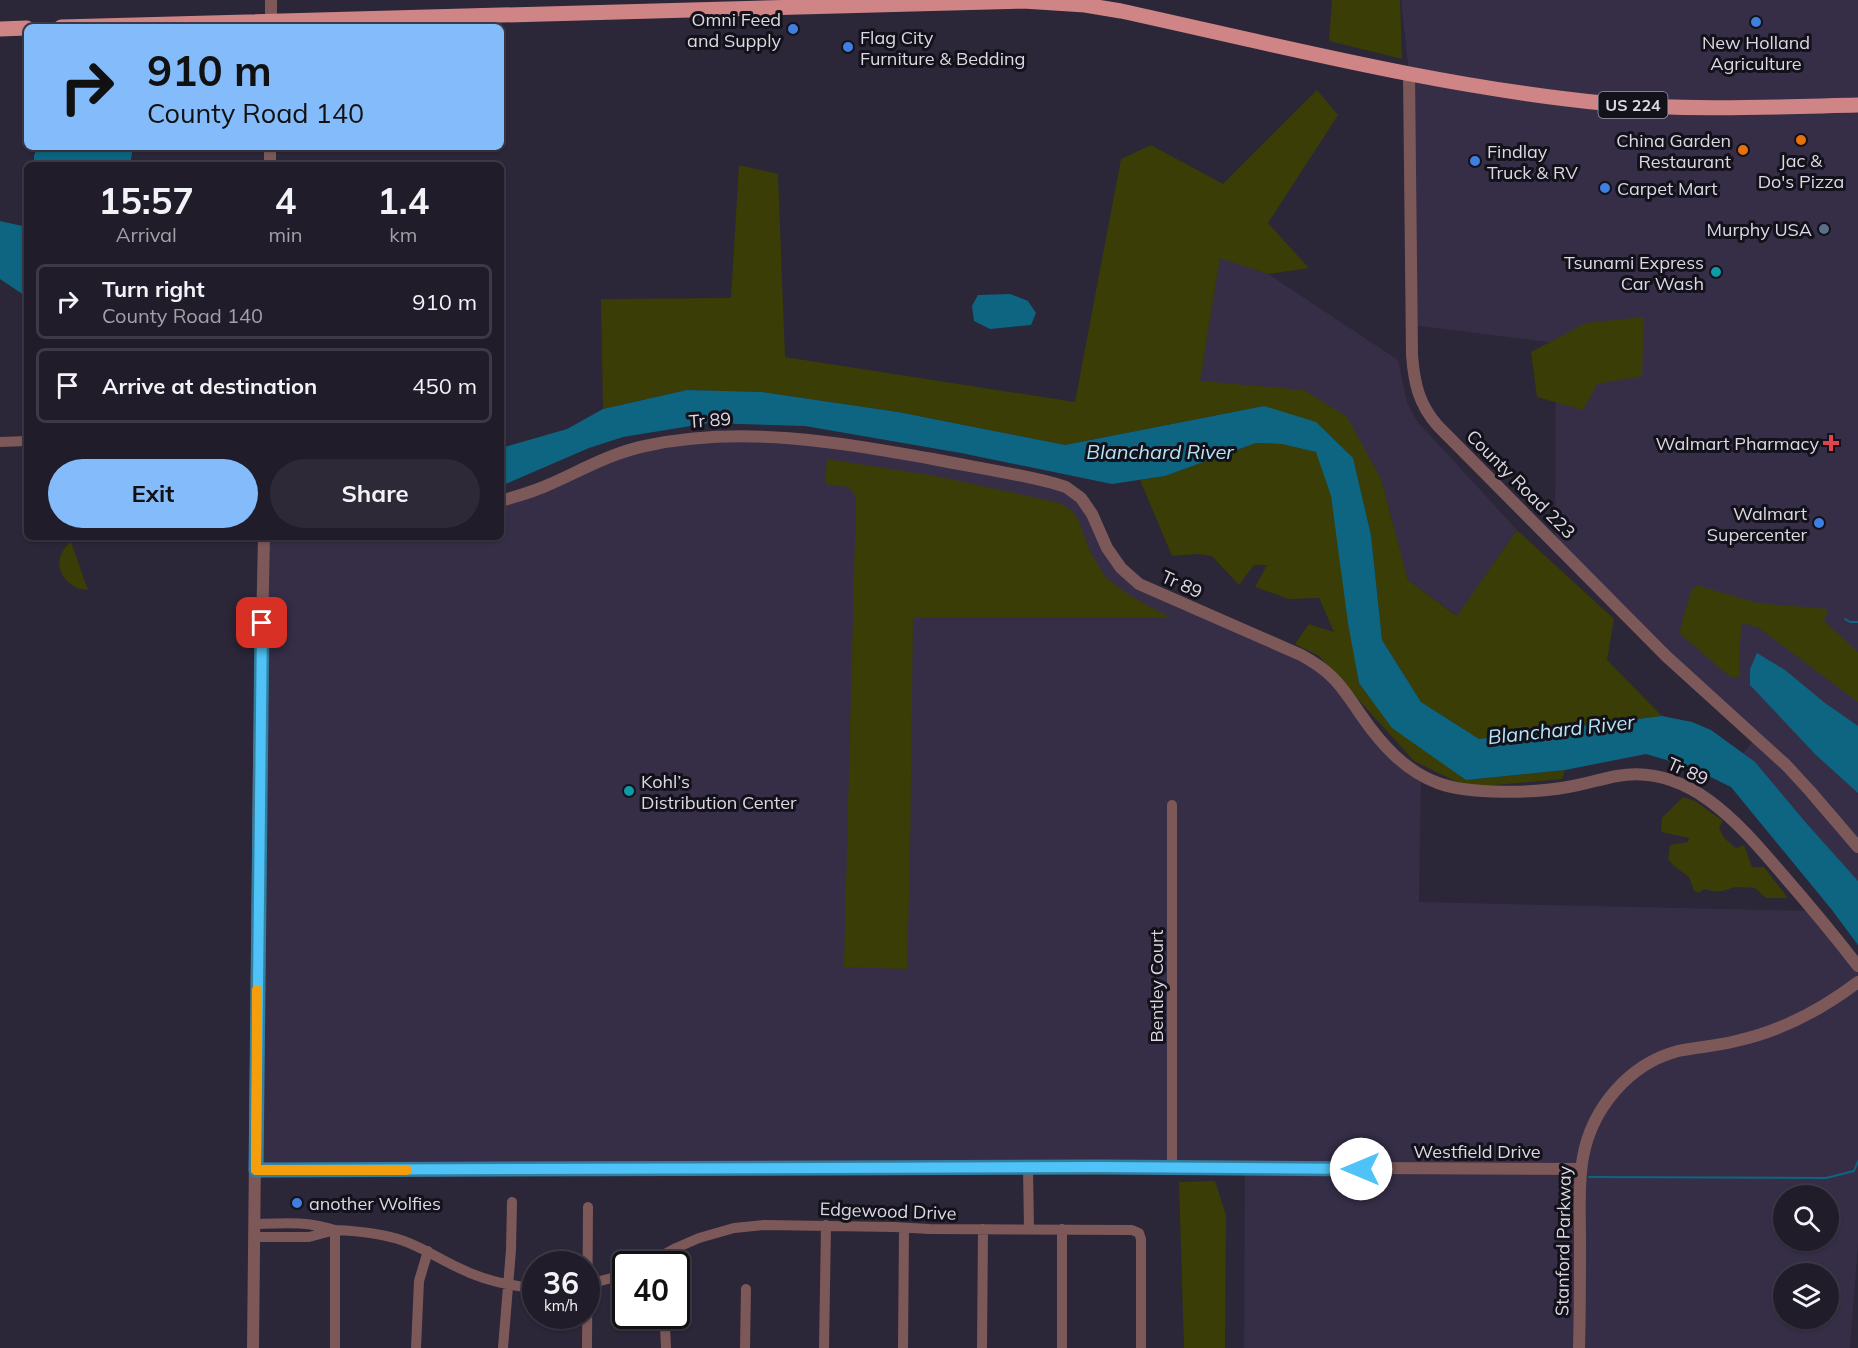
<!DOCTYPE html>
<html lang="en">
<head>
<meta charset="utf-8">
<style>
  body { margin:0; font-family:Mulish,sans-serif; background:#2d2936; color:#f1f3f6; height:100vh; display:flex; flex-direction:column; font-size:22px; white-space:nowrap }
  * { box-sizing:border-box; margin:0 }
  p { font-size:20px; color:#a2a1a8 }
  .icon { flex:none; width:33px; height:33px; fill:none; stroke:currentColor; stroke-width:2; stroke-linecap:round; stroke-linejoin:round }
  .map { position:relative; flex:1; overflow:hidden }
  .details { position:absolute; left:24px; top:162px; width:480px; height:378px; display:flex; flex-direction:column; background:#201c2a; border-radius:9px; box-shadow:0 2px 4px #0004,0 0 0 2px #3d3a47 }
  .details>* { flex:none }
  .guide { position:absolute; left:24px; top:24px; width:480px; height:126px; border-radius:9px; box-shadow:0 2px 4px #0004,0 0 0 2px #3d3a47; background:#84bcfb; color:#111; overflow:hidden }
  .fabs { position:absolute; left:1773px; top:1185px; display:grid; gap:12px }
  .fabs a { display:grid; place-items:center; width:66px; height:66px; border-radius:50%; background:#201c2a; box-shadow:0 2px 4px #0004,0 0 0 2px #3d3a47; font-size:30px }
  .speed { position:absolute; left:522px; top:1251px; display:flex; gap:12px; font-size:30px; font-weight:700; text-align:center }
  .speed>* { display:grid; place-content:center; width:78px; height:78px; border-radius:50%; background:#201c2a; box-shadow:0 2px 4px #0004,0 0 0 2px #3d3a47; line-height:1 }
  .speed small { font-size:15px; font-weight:400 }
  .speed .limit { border:3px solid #111; border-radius:9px; background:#fff; color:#111 }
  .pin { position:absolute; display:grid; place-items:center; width:51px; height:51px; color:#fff; margin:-26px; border-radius:12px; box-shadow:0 3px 9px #0006 }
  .me { position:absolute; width:66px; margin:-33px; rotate:270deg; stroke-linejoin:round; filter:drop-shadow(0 0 4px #0008) }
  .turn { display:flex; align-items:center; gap:21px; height:126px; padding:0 24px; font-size:27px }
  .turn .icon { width:78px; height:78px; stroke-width:2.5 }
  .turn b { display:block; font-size:42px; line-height:51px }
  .eta { display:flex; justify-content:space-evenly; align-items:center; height:102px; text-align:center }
  .eta b { font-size:36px; font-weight:700; line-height:42px }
  .cta { display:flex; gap:12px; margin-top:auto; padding:12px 24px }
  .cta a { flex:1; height:69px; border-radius:36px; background:#84bcfb; color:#111; font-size:24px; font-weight:700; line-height:69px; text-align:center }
  .cta a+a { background:#2d2936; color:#f1f3f6 }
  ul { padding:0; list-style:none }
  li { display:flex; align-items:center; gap:18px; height:75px; margin:0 12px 9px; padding:0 12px; border:3px solid #3d3a47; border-radius:9px }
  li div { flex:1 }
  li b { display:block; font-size:22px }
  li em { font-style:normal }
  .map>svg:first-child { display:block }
  .built { fill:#362e47; fill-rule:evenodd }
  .green { fill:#3a3d05 }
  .water { fill:#0e6581 }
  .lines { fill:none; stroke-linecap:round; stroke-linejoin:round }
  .stream { stroke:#0e6581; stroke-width:2 }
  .minor { stroke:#7d5859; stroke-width:10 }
  .tertiary { stroke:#7d5859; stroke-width:12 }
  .primary { stroke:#cf8486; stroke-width:15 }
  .route-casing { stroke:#337fa1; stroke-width:15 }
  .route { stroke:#4fc3f7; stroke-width:10 }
  .slow { stroke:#f59e0b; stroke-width:10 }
  .shop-dot { fill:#3f7fe0; stroke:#131119; stroke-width:2 }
  .food-dot { fill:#e8710a; stroke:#131119; stroke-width:2 }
  .service-dot { fill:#5c6f8a; stroke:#131119; stroke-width:2 }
  .culture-dot { fill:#0f9aa8; stroke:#131119; stroke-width:2 }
  .health-dot { fill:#e0444e; stroke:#131119; stroke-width:2 }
  .labels { text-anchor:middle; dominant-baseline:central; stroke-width:6; stroke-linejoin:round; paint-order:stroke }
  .shield { fill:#131119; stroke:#a09da8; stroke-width:1.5 }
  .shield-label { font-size:16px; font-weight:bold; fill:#dcd9e5 }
  .poi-label { font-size:18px; fill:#dcd9e5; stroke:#131119; text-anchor:end }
  .street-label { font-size:18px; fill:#dcd9e5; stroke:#131119 }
  .water-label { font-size:20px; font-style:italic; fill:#b6e4f8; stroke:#131119 }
</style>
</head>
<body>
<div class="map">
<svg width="1858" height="1348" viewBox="0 0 1858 1348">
  <rect width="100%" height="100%" fill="#2b2638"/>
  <path class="built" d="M1401,0H1858V912L1732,766L1756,738L1555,545L1556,343L1412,325L1409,74Z
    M1220,257L1268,274L1398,360L1407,402L1416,420L1517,530L1458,616L1408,580L1381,479L1200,381Z
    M706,437L821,441L1066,487L1092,514L1107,548L1156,592L1327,673L1379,739L1421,775L1419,902L1814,911L1858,961V1244L1850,1348H1244L1245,1169L256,1170L264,537H501V501L606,459ZM1784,1196H1828V1240H1784ZM1784,1274H1828V1318H1784Z"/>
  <path class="green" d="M1332,0H1400L1402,59L1329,41Z
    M1317,90L1338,115L1268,223L1309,268L1268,274L1220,258L1200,381L1304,390L1347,417L1381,479L1408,580L1457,616L1517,530L1614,619L1607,660L1662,716L1479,739L1421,702L1382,640L1371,535L1353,458L1264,406L1065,445L898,412L762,392L687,390L603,409L601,299L731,298L739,165L778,174L785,357L1075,402L1121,159L1151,145L1223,184Z
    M1644,317L1642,376L1597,384L1583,410L1537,397L1531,352L1586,323Z
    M1256,443L1282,444L1317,452L1331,496L1359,683L1466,780L1565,770L1562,779L1484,786L1459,783L1414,761L1319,656L1295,644L1309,624L1334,632L1319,598L1289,599L1255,587L1267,565H1254L1239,585L1212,556L1198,554L1172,556L1140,480L1165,476Z
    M827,459L936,476L1060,503L1072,511L1078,519L1090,551L1106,578L1132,597L1169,617H913L910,856L907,969L844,967L856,496L848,487L825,484Z
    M71,542L88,590C62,589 48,559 71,542Z
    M1696,585L1757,603L1828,609L1824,621L1858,652V702L1759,628L1742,623L1739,652L1740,678L1729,676L1679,633L1691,591Z
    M1683,797L1695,801L1723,821L1719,827L1724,838L1736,848L1744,845L1752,867H1764L1788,898H1766L1755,888C1747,888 1736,886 1729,889C1716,893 1717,892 1704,889L1699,893L1694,891L1689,877L1674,866L1668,859L1670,845L1688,842L1689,838L1661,832L1662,818Z
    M1215,1181L1226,1215L1225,1348H1184L1179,1182Z"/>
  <path class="water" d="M37,147H133L130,165H34V156Z
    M0,221L27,227V297L0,279Z
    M1010,294L1028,301L1036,313L1031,325L990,329L974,321L972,306L978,295Z
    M687,390L762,392L898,412L1065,445L1264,406L1316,422L1353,458L1371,535L1382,640L1421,702L1479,739L1662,716L1692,722L1711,730L1755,762L1807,824L1858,881V945L1832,910L1731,787L1690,767L1646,754L1565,770L1466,780L1392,728L1359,683L1348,623L1331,496L1316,452L1282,444L1256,443L1165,476L1112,484L961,453L805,426L709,423L623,437L589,448L501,486V448L567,429L603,409Z
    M1757,653L1785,670L1825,703L1858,726V793L1816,755L1750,685V669Z"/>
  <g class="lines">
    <path class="stream" d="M1845,619L1850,622H1858
      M1589,1177L1826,1178L1854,1171L1858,1161"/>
    <path class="minor" d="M0,442L27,441
      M1172,805V1167
      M1028,1167L1029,1229
      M255,1237H309L335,1230C306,1221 285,1223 255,1224
      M647,1264L676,1248L699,1238L734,1228L765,1225L894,1227L929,1229L1132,1230L1139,1233L1141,1239V1348
      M586,1285L626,1274
      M665,1327L666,1348
      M335,1348V1230C358,1231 381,1233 404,1241C423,1248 440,1259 459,1268C483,1280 509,1286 536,1288
      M416,1348L419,1281L428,1251
      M503,1348L511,1250L512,1202
      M587,1348L588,1207
      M745,1348L746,1289
      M824,1348L826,1225
      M903,1348L904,1228
      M982,1348L983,1229
      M1062,1348V1229"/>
    <path class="tertiary" d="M271,0V27
      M1409,74L1412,355C1414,383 1419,405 1438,426L1666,656L1786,765L1810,791L1858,847
      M270,165V147
      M501,501C517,496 533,492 548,485C580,471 611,453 645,446C741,425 838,442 933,459C973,467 1014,473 1053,483L1066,487L1081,498L1092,514L1107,548L1121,568L1139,584L1301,655C1312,661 1322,667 1331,676C1343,687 1352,702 1361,715C1381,744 1405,771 1438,783C1469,795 1536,793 1568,787C1585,784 1601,779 1617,776C1690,763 1741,826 1783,875C1809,905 1834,935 1858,966
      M256,1170L1148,1167L1581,1169
      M253,1348L259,768L264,537
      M1579,1348C1580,1312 1580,1275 1580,1239C1580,1212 1578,1184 1583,1157C1592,1108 1629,1064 1678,1051C1697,1047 1717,1046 1736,1041C1782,1031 1821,1010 1858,982"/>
    <path class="primary" d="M61,27L1023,1L1085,5L1121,11C1281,46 1440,87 1603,103C1688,111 1774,107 1858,105
      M0,29L27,28"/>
  </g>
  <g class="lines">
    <g class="route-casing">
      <path id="route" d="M262,623L256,1170L1100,1167L1361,1169"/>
    </g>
    <use href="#route" class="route"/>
    <path class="slow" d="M257,990L256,1170H407"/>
  </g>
  <g class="shop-dot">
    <circle cx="1756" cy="22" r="6"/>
    <circle cx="793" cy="29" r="6"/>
    <circle cx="848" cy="47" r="6"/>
    <circle cx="1475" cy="161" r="6"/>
    <circle cx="1605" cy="188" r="6"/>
    <circle cx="1819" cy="523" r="6"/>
    <circle cx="297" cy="1203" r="6"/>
  </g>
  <g class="food-dot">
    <circle cx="1801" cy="140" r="6"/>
    <circle cx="1743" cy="150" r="6"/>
  </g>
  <circle class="service-dot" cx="1824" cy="229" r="6"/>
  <g class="culture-dot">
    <circle cx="1716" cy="272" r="6"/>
    <circle cx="629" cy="791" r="6"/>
  </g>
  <path class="health-dot" d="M1828 434h6v6h6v6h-6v6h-6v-6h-6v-6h6z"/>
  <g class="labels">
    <rect class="shield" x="1598.5" y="92" width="69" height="26" rx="4.5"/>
    <g class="shield-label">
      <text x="1633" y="105">US 224</text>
    </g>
    <g class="poi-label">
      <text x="781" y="19">Omni Feed<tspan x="781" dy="21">and Supply</tspan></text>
      <text x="860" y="37" text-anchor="start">Flag City<tspan x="860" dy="21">Furniture &amp; Bedding</tspan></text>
      <text x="1756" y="42" text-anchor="middle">New Holland<tspan x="1756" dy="21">Agriculture</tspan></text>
      <text x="1731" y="140">China Garden<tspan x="1731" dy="21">Restaurant</tspan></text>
      <text x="1487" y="151" text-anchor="start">Findlay<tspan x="1487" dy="21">Truck &amp; RV</tspan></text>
      <text x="1801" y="160" text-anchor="middle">Jac &amp;<tspan x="1801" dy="21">Do's Pizza</tspan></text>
      <text x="1617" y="188" text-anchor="start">Carpet Mart</text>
      <text x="1812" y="229">Murphy USA</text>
      <text x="1704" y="262">Tsunami Express<tspan x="1704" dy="21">Car Wash</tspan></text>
      <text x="1819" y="443">Walmart Pharmacy</text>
      <text x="1807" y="513">Walmart<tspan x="1807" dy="21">Supercenter</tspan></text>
      <text x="641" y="781" text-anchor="start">Kohl’s<tspan x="641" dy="21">Distribution Center</tspan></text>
      <text x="309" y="1203" text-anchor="start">another Wolfies</text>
    </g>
    <g class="street-label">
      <text transform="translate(710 420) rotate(-4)">Tr 89</text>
      <text transform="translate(1521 484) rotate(45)">County Road 223</text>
      <text transform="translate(1182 584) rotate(24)">Tr 89</text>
      <text transform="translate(1688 771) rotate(24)">Tr 89</text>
      <text transform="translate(1156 986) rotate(-90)">Bentley Court</text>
      <text x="1477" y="1151">Westfield Drive</text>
      <text transform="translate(888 1211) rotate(2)">Edgewood Drive</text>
      <text transform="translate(1563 1241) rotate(-89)">Stanford Parkway</text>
    </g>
    <g class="water-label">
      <text x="1160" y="451">Blanchard River</text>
      <text transform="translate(1561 729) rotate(-6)">Blanchard River</text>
    </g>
  </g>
</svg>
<div class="fabs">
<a><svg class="icon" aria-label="search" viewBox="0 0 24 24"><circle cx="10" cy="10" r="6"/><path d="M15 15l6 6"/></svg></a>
<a><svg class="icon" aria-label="layers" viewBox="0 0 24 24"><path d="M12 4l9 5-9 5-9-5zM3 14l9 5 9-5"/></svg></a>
</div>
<div class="speed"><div>36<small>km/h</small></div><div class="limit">40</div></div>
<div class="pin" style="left:262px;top:623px;background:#d93025"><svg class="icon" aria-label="arrive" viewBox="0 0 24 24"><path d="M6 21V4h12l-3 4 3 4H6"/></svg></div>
<svg class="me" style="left:1361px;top:1169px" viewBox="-20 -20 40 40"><circle r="19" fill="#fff"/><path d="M0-13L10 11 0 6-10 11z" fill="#4fc3f7"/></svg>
<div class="guide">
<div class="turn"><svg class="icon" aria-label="right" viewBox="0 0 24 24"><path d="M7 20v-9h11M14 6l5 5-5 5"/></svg><div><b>910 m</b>County Road 140</div></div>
</div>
<section class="details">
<div class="eta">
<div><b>15:57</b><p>Arrival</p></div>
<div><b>4</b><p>min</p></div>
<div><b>1.4</b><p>km</p></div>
</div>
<ul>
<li><svg class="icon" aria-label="right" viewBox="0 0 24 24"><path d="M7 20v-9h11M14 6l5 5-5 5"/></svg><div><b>Turn right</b><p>County Road 140</p></div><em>910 m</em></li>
<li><svg class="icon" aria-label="arrive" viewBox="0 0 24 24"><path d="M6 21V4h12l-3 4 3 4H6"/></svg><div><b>Arrive at destination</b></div><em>450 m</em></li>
</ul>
<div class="cta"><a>Exit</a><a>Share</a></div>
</section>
</div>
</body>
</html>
